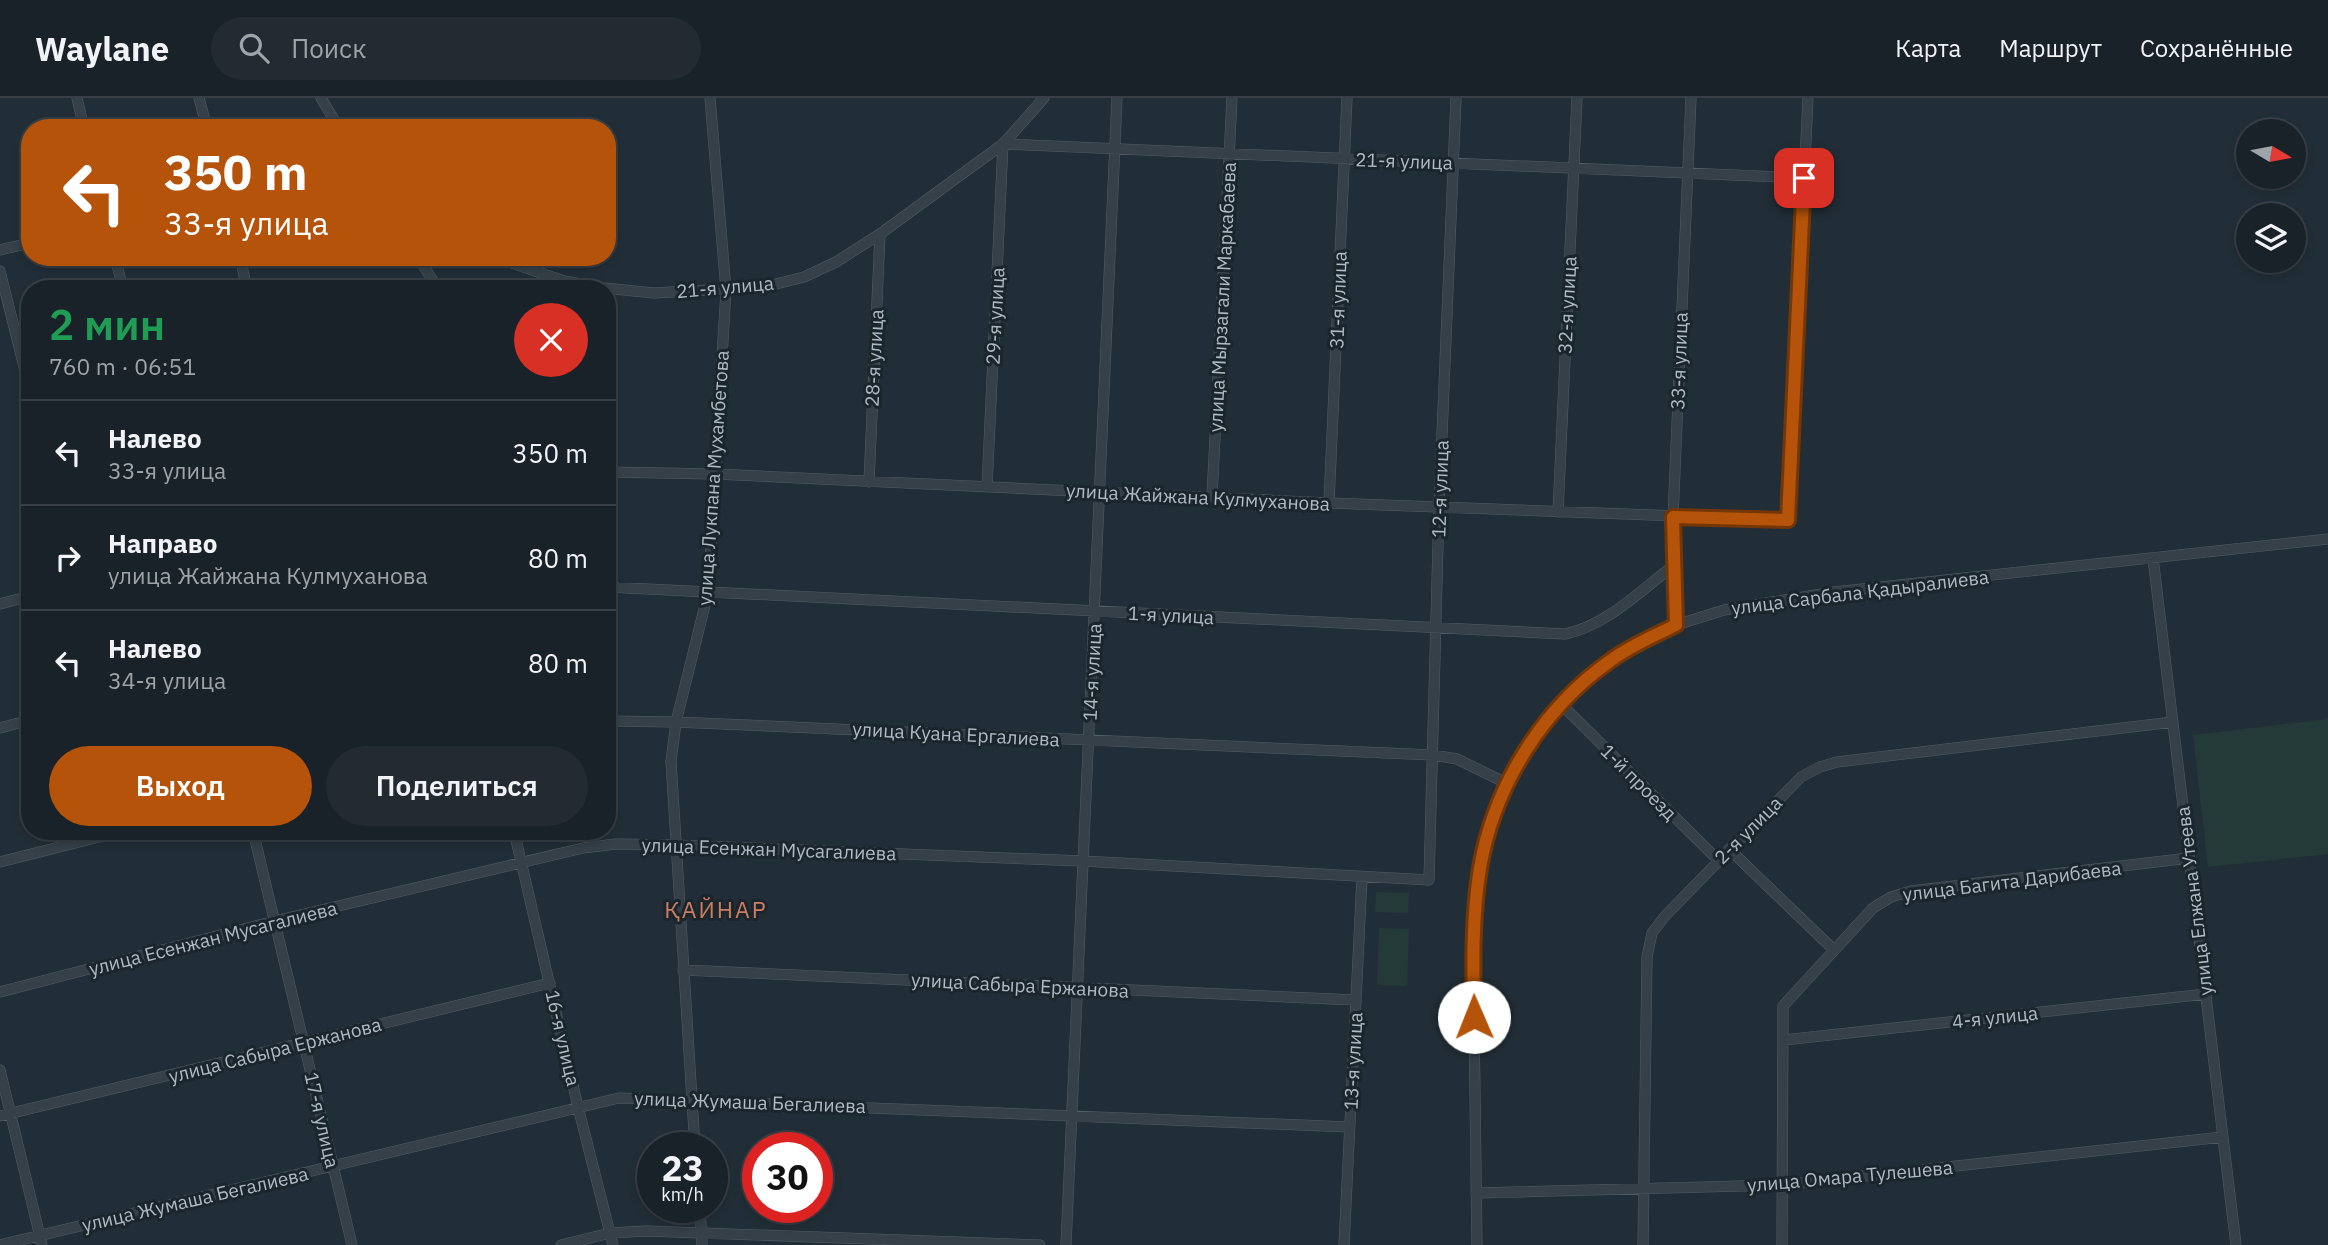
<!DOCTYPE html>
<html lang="ru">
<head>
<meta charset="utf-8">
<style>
  body { margin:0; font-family:"IBM Plex Sans",sans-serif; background:#232a31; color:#f1f3f6; height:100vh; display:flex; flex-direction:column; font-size:26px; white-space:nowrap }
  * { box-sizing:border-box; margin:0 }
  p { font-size:23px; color:#9fa4a8 }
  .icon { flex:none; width:38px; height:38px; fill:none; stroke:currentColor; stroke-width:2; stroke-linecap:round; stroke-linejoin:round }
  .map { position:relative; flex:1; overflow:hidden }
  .details { position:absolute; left:21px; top:182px; width:595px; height:560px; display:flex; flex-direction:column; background:#1a2229; border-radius:28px; box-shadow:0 4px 10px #0003,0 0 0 2px #383f46 }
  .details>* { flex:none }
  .banner { position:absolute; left:21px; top:21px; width:595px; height:147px; border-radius:28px; box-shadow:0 4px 10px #0003,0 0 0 2px #383f46; background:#b45309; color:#fff; overflow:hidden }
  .needle { width:46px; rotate:100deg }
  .controls { position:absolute; left:2236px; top:21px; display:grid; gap:14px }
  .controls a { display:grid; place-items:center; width:70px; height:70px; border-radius:50%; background:#1a2229; box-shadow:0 4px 10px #0003,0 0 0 2px #383f46; font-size:35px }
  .speed { position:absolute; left:637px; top:1034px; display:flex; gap:14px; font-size:35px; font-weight:700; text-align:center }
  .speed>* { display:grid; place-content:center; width:91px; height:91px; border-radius:50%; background:#1a2229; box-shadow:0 4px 10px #0003,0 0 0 2px #383f46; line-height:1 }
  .speed small { font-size:18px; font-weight:400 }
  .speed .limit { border:10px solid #d22; background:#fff; color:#111 }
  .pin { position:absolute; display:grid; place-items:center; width:60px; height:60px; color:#fff; margin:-30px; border-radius:14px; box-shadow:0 4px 10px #0006 }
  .me { position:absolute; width:77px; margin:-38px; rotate:359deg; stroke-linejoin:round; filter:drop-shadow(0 0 5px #0008) }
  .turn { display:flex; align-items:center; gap:24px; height:147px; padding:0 28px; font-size:32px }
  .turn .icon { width:91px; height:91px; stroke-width:2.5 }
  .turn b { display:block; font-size:49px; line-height:60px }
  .round { display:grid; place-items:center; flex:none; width:74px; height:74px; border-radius:37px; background:#232a31 }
  .headline { display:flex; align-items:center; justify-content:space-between; height:119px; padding:0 28px }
  h1 { font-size:42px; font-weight:600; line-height:52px; color:#1e9e55 }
  .cta { display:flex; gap:14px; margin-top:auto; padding:14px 28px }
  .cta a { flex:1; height:80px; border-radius:42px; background:#b45309; color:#fff; font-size:28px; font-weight:600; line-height:80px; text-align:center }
  .cta a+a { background:#232a31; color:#f1f3f6 }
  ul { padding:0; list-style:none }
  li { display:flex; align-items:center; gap:21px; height:105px; padding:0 28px; border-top:2px solid #383f46 }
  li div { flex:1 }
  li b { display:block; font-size:26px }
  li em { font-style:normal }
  header { display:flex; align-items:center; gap:42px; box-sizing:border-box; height:98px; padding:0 35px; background:#1a2229; border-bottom:2px solid #383f46 }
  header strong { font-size:33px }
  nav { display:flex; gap:38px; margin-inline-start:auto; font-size:24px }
  .search { width:490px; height:63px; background:#232a31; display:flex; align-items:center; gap:18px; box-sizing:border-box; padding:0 24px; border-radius:38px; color:#9fa4a8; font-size:26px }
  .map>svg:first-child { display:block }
  .green { fill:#243a38 }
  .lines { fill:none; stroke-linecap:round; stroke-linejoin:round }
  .minor-casing { stroke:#525e65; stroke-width:11 }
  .minor { stroke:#354048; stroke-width:10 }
  .route-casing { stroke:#753606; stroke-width:18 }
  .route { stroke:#b45309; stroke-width:12 }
  .labels { text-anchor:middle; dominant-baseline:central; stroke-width:6; stroke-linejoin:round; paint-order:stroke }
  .street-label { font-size:19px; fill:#afbbc4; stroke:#1a252c }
  .quarter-label { font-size:23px; letter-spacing:2px; fill:#ce7d61; stroke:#1a252c }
</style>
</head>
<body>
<header>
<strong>Waylane</strong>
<div class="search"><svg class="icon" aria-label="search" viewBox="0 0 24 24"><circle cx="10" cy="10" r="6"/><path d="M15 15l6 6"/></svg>Поиск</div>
<nav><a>Карта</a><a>Маршрут</a><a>Сохранённые</a></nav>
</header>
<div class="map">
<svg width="2328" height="1147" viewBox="0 0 2328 1147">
  <rect width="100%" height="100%" fill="#222e37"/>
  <path class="green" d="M2328,621V756L2208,769L2193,637Z
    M1376,794L1409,795L1408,815L1375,814Z
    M1379,830L1409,831L1407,888L1377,887Z"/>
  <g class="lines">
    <g class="minor-casing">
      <path id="minor" d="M77,0L84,30
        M199,0L207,30
        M321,0L339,30
        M0,152L30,145
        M115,159L123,191
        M240,159L247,191
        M418,159L438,191
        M494,159L564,183L604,190L654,195L764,189L804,179L836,164L880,136L1003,46L1044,0
        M0,173L30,293
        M607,374L715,376L1329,405L1788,422L1808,0
        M869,384L880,136
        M987,389L1003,46L1804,80
        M1212,399L1232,0
        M1329,405L1347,0
        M1558,414L1577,0
        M2153,460L2236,1147
        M607,476L615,489
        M607,489L1565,536C1606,528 1640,493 1673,468
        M0,506L30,498
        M1676,527L1673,419L1691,0
        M1560,605L1718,762
        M607,623L676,624L1433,657L1457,661L1508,686
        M0,630L30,622
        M253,733L352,1147
        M514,733L578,1009L613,1147
        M1729,751L1834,852
        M0,764L123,733
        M683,872L1356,902
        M0,894L275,823L583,750L616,746L675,747L1083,763L1429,782L1439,409L1456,0
        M1784,942L2206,896
        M0,972L42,1147
        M0,1018L550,885
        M695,1050L671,663L676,624L708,495L715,376L726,192L710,0
        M1476,1095L1782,1087L2223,1039
        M700,1110L702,1147
        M0,1147L619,1000L1349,1029
        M561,1147L610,1135L646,1133L1040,1147
        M1066,1147L1117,0
        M1344,1147L1362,779
        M1477,1147L1473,843L1480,769L1489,733L1508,686L1530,645L1560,605L1582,584L1612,561L1676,527L1724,512L1834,494L2328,441
        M1643,1147L1647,859L1652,835L1665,818L1801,679L1820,669L1837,664L2173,624
        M1782,1147L1783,908L1873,810L1891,799L1911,793L2189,760"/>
    </g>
    <use href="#minor" class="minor"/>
  </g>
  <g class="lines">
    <g class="route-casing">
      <path id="route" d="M1474,919C1473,869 1472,819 1480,770C1494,688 1543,610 1610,563C1630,548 1654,538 1676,527L1673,419L1788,422L1804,80"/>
    </g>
    <use href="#route" class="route"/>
  </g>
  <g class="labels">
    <g class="street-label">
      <text transform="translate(1404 63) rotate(2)">21-я улица</text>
      <text transform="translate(725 189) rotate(-5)">21-я улица</text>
      <text transform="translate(1222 199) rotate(-87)">улица Мырзагали Маркабаева</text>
      <text transform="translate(1338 202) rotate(-88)">31-я улица</text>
      <text transform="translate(1567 207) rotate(-87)">32-я улица</text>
      <text transform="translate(995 218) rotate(-87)">29-я улица</text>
      <text transform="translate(874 260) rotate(-87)">28-я улица</text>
      <text transform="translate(1679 263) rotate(-88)">33-я улица</text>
      <text transform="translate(713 380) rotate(-86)">улица Лукпана Мухамбетова</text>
      <text transform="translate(1440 391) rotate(-88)">12-я улица</text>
      <text transform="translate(1198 399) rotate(3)">улица Жайжана Кулмуханова</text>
      <text transform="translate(1860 494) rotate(-7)">улица Сарбала Қадыралиева</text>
      <text transform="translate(1171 517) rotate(3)">1-я улица</text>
      <text transform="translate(1092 574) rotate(-87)">14-я улица</text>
      <text transform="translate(956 636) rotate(3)">улица Куана Ергалиева</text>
      <text transform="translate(1639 684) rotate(45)">1-й проезд</text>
      <text transform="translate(1748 732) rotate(-45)">2-я улица</text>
      <text transform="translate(769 751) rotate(2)">улица Есенжан Мусагалиева</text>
      <text transform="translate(2012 783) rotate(-7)">улица Багита Дарибаева</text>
      <text transform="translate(2194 803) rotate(-97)">улица Елжана Утеева</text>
      <text transform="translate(213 840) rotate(-14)">улица Есенжан Мусагалиева</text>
      <text transform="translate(1020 887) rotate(3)">улица Сабыра Ержанова</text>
      <text transform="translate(1995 919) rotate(-6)">4-я улица</text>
      <text transform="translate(563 940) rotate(77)">16-я улица</text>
      <text transform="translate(275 952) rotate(-14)">улица Сабыра Ержанова</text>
      <text transform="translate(1353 963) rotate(-87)">13-я улица</text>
      <text transform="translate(750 1004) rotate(2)">улица Жумаша Бегалиева</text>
      <text transform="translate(322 1022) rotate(77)">17-я улица</text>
      <text transform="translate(1850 1078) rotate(-5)">улица Омара Тулешева</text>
      <text transform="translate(195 1101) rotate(-13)">улица Жумаша Бегалиева</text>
    </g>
    <g class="quarter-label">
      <text x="716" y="811">ҚАЙНАР</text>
    </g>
  </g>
</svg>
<div class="controls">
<a><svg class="needle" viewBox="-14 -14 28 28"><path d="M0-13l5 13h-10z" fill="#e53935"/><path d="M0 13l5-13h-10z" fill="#9fa4a8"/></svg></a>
<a><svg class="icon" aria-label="layers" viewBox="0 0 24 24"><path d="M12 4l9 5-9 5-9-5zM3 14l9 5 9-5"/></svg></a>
</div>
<div class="speed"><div>23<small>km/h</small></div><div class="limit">30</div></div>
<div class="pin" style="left:1804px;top:80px;background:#d93025"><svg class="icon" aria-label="arrive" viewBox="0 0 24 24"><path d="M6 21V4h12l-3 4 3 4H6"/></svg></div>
<svg class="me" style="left:1474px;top:919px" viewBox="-20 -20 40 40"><circle r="19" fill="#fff"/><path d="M0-13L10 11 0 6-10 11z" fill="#b45309"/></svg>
<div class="banner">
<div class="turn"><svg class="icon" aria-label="left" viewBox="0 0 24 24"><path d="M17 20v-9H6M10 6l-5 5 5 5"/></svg><div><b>350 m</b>33-я улица</div></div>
</div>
<section class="details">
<div class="headline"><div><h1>2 мин</h1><p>760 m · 06:51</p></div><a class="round" style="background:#d93025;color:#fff"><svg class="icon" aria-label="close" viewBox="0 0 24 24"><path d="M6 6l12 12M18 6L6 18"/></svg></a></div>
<ul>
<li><svg class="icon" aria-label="left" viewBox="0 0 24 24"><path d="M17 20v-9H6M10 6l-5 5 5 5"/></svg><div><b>Налево</b><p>33-я улица</p></div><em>350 m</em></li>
<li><svg class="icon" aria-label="right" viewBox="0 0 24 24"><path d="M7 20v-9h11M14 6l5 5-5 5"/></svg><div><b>Направо</b><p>улица Жайжана Кулмуханова</p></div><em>80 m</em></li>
<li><svg class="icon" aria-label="left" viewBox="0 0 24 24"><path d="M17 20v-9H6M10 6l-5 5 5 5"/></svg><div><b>Налево</b><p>34-я улица</p></div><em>80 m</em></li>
</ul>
<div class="cta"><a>Выход</a><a>Поделиться</a></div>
</section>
</div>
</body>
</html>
